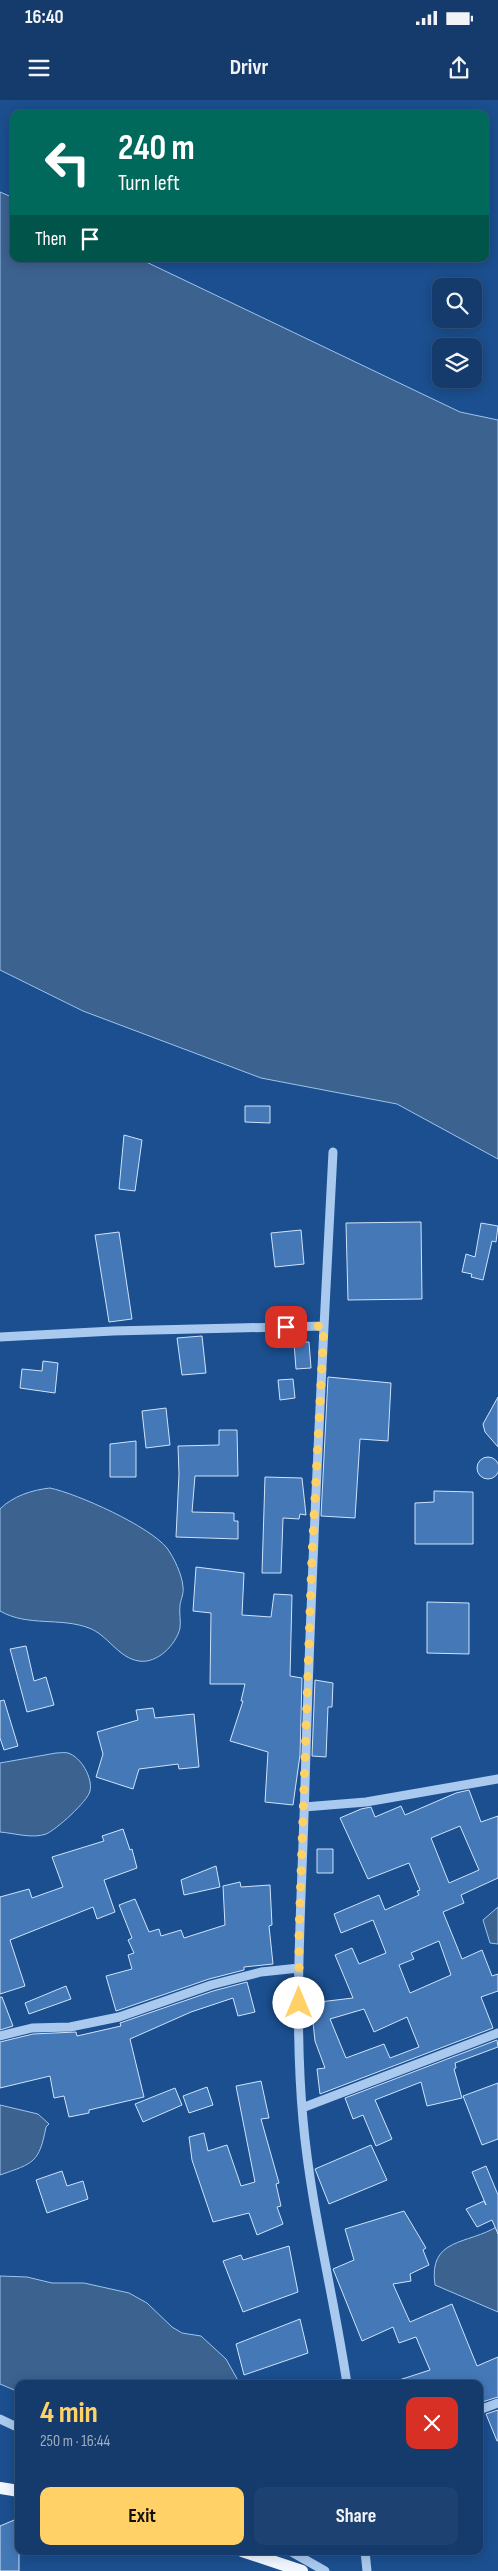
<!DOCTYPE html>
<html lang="en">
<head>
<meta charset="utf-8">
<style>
  body { margin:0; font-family:"Sofia Sans Condensed",sans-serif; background:#1d4271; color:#f1f3f6; height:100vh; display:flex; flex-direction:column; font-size:19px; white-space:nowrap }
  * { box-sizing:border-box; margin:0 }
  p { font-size:16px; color:#9dadc1 }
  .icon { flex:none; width:28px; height:28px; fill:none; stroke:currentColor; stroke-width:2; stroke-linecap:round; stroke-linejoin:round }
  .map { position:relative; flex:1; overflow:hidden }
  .side { position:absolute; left:15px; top:2280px; width:468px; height:175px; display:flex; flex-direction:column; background:#143b6b; border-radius:10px; box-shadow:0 2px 12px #0003,0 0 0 1px #33557e }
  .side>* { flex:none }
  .guide { position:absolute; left:10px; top:10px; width:479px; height:152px; border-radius:10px; box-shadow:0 2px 12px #0003,0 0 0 1px #33557e; background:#00695c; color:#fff; overflow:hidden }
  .tools { position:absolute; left:432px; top:178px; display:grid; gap:10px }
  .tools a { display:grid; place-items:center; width:50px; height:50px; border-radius:10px; background:#143b6b; box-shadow:0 2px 12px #0003,0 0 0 1px #33557e; font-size:25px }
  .pin { position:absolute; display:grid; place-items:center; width:42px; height:42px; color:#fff; margin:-21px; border-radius:10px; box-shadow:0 2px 8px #0006 }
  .me { position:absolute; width:55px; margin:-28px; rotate:0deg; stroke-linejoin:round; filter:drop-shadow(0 0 4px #0008) }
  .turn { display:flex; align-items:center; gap:18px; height:105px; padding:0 25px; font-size:22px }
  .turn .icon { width:65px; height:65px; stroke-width:2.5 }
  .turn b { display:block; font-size:35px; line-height:42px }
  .then { display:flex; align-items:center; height:48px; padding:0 25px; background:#0003; gap:10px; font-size:19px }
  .round { display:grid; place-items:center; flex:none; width:52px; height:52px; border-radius:10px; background:#1d4271 }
  .overview { display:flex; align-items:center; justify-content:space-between; height:85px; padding:0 25px }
  h1 { font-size:30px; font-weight:700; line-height:38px; color:#ffd166 }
  .primary-button { display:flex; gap:10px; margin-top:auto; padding:10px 25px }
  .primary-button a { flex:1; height:58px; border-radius:10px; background:#ffd166; color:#111; font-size:20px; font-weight:700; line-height:58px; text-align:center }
  .primary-button a+a { background:#1d4271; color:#f1f3f6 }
  .status { display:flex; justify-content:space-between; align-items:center; height:35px; padding:0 25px; background:#143b6b; direction:ltr }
  .status svg { height:14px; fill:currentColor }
  header { display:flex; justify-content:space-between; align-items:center; height:65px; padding:0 25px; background:#143b6b; font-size:22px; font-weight:700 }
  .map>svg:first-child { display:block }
  .water { fill:#3c6290; stroke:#9cc4f0 }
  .building { fill:#4478b7; stroke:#cfe3fa; fill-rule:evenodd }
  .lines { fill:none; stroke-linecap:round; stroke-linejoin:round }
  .minor { stroke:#a9c9ee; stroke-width:9 }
  .major { stroke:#f0f6ff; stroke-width:12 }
  .route { stroke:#ffd166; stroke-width:9; stroke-dasharray:0 16.2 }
</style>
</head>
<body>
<div class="status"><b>16:40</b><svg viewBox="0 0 49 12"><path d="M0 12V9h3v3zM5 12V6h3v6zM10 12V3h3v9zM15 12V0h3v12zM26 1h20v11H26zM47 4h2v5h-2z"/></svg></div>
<header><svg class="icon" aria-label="menu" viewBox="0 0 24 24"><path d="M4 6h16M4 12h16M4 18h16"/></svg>Drivr<svg class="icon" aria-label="share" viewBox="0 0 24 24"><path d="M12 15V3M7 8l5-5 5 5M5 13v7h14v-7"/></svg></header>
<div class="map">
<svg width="498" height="2471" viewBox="0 0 498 2471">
  <rect width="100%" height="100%" fill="#1b4f8f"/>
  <path class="water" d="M0,92L14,98V159H140L460,312L498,320V1059L397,1004L261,978L83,911L0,870Z
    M50,1388C78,1394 149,1426 167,1448C174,1458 182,1474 183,1487C184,1493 181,1499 180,1505C179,1513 181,1520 180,1528C176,1545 157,1564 139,1561C118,1558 108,1535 89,1528C60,1517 28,1527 0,1511V1409C13,1396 32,1390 50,1388Z
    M56,1653C60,1653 65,1652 68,1653C81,1657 93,1678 90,1691C88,1701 56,1730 46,1734C32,1739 14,1733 0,1732V1663Z
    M498,1807V1844L490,1843L483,1820Z
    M0,2005L38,2014L49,2024L46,2027C39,2063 34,2063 0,2075Z
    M498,2126V2212L435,2185C428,2137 468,2145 498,2126Z
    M0,2176L27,2177L52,2183H84L129,2193L147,2203L172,2227L182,2233L201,2236L226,2259L240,2284H19V2292L0,2284Z"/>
  <path class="building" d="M245,1006H270V1023L245,1022Z
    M124,1035L142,1040L135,1091L119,1089Z
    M421,1122L422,1199L348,1200L346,1123Z
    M481,1123L498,1126L496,1142L492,1141L483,1180L471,1177L472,1174L462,1172L466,1154L475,1157Z
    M301,1130L304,1164L275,1167L271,1133Z
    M119,1132L132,1219L109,1222L95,1135Z
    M202,1236L206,1273L182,1275L177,1238Z
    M309,1242L311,1268L296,1269L294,1243Z
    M43,1261L58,1263L55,1293L20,1288L22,1269L42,1271Z
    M328,1277L391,1283L388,1341L360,1339L355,1418L321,1416Z
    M293,1279L295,1298L280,1300L278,1280Z
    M498,1297V1347L485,1332L483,1324Z
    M166,1308L170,1345L146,1348L142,1311Z
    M219,1330H237L238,1376H195L192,1412L234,1413V1421H238V1439L176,1437L179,1374L178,1346L219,1345Z
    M136,1341V1377H110V1344Z
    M477 1368a11 11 0 1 1 22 0a11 11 0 1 1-22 0Z
    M265,1377L302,1378L306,1415L300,1414L299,1419L283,1418L281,1473H262Z
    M434,1391L473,1392V1444H415V1403L434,1402Z
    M196,1467L244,1473L242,1515L271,1517L274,1494L292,1495L290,1576L302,1578L300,1655L293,1705L265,1702L268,1652L230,1641L243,1601H241L245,1584H210L211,1513L193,1511Z
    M427,1502L469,1503V1554L427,1553Z
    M26,1546L34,1581L46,1577L54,1605L27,1612L10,1549Z
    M315,1580L333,1583L332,1607H328L326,1657L312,1656Z
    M4,1600L18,1646L4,1650L0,1638V1601Z
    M153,1608L155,1618L194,1614L199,1667L179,1669L178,1664L139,1669L133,1689L96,1677L103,1654L97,1632L138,1620L136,1610Z
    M469,1690L481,1722L498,1716V1778L461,1795L464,1803L443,1812L462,1859L482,1850L492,1876L498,1874V1891L481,1897L493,1928L320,1994L317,1969L325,1968L315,1941L311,1903L353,1898L335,1855L352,1848L359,1864L386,1853L373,1820L341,1833L334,1814L379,1795L385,1810L419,1795L417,1791L420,1790L409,1763L368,1779L340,1718L361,1709L371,1707L375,1717L401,1706L405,1715L456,1693ZM460,1726L479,1770L449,1783L431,1738ZM439,1841L451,1875L410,1893L399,1865L414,1859L411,1853ZM364,1909L374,1932L407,1917L419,1947L390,1958L384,1944L346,1958L330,1919Z
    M123,1729L130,1750L132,1749L137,1768L104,1780L115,1812L97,1819L93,1807L10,1840L25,1886L0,1894V1797L29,1789L32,1798L63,1787L52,1757L104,1741L102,1736Z
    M317,1749H333V1773H317Z
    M216,1766L220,1787L184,1795L181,1780Z
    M240,1782L241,1787L270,1785L272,1825L269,1826L273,1864L244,1867V1870L209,1879L116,1911L106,1876L132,1869L128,1855L134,1853L128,1840L132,1838L119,1805L135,1799L149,1832L159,1829L161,1836L181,1830L184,1838L225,1825L223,1786Z
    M247,1882L255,1912L238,1916L233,1898L191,1912L130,1939L144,1997L89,2010V2013L69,2017L64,1996L54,1998L50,1976L0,1988V1942L33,1934L76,1932L77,1936L121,1926L120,1923L213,1891Z
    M66,1886L71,1899L29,1914L25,1903Z
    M0,1897H2L13,1926L0,1930Z
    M497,1940L498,1947L455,1963L456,1968L454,1969L462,1998L427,2006L421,1982L375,2000L392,2039L376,2046L363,2015L353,2019L345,1998Z
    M261,1981L269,2018L261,2019L279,2083L276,2084L281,2106L277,2107L283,2124L257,2135L249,2113L213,2122L192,2060L189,2037L204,2033L208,2051L227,2045L241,2086L255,2082L236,1986Z
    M498,1983V2039L482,2045L463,1996Z
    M207,1987L213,2005L189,2013L183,1996Z
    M175,1988L182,2005L143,2022L135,2004Z
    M371,2045L387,2080L329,2104L315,2069Z
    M486,2066L498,2095V2134L492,2120L477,2127L466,2109L484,2101L486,2105L472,2072Z
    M62,2071L67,2086L83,2081L88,2099L47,2113L36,2080Z
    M404,2111L426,2148L423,2150L429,2165L410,2174L411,2181L393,2184L410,2222L452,2204L477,2266L498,2257V2297L482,2302L479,2284H397L396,2281L430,2270L416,2237L399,2243L393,2227L362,2241L333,2169L354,2160L345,2129Z
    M289,2146L298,2192L243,2212L223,2161L241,2155L243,2160Z
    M300,2219L308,2253L244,2275L236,2244Z
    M498,2310V2341H497L486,2314Z
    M19,2418V2471H0V2426Z"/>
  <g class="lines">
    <path class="minor" d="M333,1052C322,1263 311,1474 305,1685C302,1797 293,1909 303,2020C311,2109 334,2196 347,2284
      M0,1237L113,1231L324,1226
      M304,1707L366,1702L498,1679
      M0,1936L32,1928L70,1927L119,1917L211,1885L261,1872L299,1868
      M302,2008L498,1933
      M479,2310L498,2303
      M0,2319L19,2328
      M290,2451L325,2471
      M365,2451L367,2471"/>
    <path class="major" d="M0,2388L19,2391
      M242,2451L302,2471"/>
  </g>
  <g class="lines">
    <path class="route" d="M286,1227L324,1226L312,1456L299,1833V1903"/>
  </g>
</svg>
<div class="tools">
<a><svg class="icon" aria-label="search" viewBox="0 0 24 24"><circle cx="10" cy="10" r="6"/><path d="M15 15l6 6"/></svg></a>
<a><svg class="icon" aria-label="layers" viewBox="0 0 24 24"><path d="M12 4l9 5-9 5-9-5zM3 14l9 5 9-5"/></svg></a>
</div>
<div class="pin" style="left:286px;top:1227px;background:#d93025"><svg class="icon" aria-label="arrive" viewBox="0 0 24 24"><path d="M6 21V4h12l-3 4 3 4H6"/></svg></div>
<svg class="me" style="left:299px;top:1903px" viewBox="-20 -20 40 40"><circle r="19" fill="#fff"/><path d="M0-13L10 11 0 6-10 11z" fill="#ffd166"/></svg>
<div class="guide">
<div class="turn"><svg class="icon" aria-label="left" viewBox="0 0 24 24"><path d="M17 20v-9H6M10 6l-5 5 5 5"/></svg><div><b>240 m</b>Turn left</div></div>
<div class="then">Then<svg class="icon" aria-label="arrive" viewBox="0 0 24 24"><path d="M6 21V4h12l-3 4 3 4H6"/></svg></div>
</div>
<section class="side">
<div class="overview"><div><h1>4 min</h1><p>250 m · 16:44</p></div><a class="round" style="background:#d93025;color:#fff"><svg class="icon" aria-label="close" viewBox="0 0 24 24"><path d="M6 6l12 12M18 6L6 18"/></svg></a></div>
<div class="primary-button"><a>Exit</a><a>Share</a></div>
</section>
</div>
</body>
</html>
